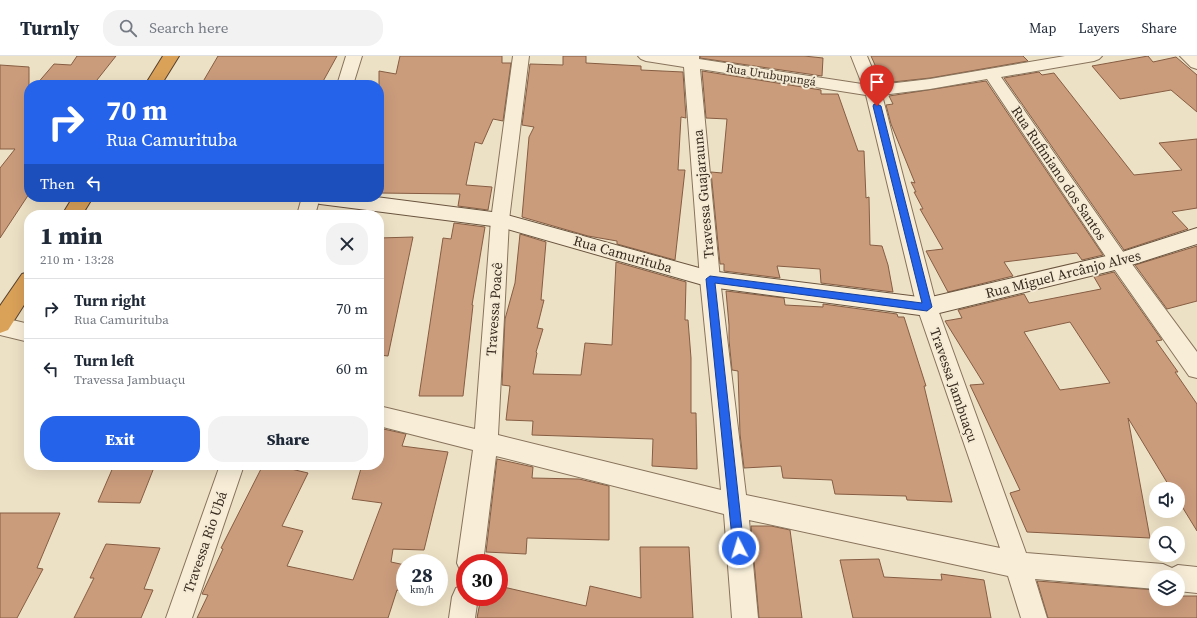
<!DOCTYPE html>
<html lang="en">
<head>
<meta charset="utf-8">
<style>
  body { margin:0; font-family:"Source Serif 4",serif; background:#f2f2f3; color:#1f2937; height:100vh; display:flex; flex-direction:column; font-size:15px; white-space:nowrap }
  * { box-sizing:border-box; margin:0 }
  p { font-size:13px; color:#747a83 }
  .icon { flex:none; width:22px; height:22px; fill:none; stroke:currentColor; stroke-width:2; stroke-linecap:round; stroke-linejoin:round }
  .map { position:relative; flex:1; overflow:hidden }
  .side { position:absolute; left:24px; top:154px; width:360px; height:260px; display:flex; flex-direction:column; background:#fff; border-radius:16px; box-shadow:0 4px 16px #0002 }
  .side>* { flex:none }
  .banner { position:absolute; left:24px; top:24px; width:360px; height:122px; border-radius:16px; box-shadow:0 4px 16px #0002; background:#2563eb; color:#fff; overflow:hidden }
  .buttons { position:absolute; left:1149px; top:426px; display:grid; gap:8px }
  .buttons a { display:grid; place-items:center; width:36px; height:36px; border-radius:50%; background:#fff; box-shadow:0 4px 16px #0002; font-size:20px }
  .speed { position:absolute; left:396px; top:498px; display:flex; gap:8px; font-size:20px; font-weight:700; text-align:center }
  .speed>* { display:grid; place-content:center; width:52px; height:52px; border-radius:50%; background:#fff; box-shadow:0 4px 16px #0002; line-height:1 }
  .speed small { font-size:10px; font-weight:400 }
  .speed .limit { border:6px solid #d22; background:#fff; color:#111 }
  .pin { position:absolute; display:grid; place-items:center; width:34px; height:34px; color:#fff; margin:-41px -17px; border-radius:50% 50% 50% 0; rotate:-45deg; box-shadow:0 0 4px #0007 }
  .pin .icon { rotate:45deg }
  .me { position:absolute; width:44px; margin:-22px; rotate:355deg; stroke-linejoin:round; filter:drop-shadow(0 0 3px #0008) }
  .turn { display:flex; align-items:center; gap:14px; height:84px; padding:0 16px; font-size:18px }
  .turn .icon { width:52px; height:52px; stroke-width:2.5 }
  .turn b { display:block; font-size:28px; line-height:34px }
  .then { display:flex; align-items:center; height:38px; padding:0 16px; background:#0003; gap:8px; font-size:15px }
  .round { display:grid; place-items:center; flex:none; width:42px; height:42px; border-radius:16px; background:#f2f2f3 }
  .overview { display:flex; align-items:center; justify-content:space-between; height:68px; padding:0 16px }
  h1 { font-size:24px; font-weight:800; line-height:30px }
  .action { display:flex; gap:8px; margin-top:auto; padding:8px 16px }
  .action a { flex:1; height:46px; border-radius:16px; background:#2563eb; color:#fff; font-size:16px; font-weight:800; line-height:46px; text-align:center }
  .action a+a { background:#f2f2f3; color:#1f2937 }
  ul { padding:0; list-style:none }
  li { display:flex; align-items:center; gap:12px; height:60px; padding:0 16px; border-top:1px solid #e0e1e3 }
  li div { flex:1 }
  li b { display:block; font-size:15px }
  li em { font-style:normal }
  header { display:flex; align-items:center; gap:24px; box-sizing:border-box; height:56px; padding:0 20px; background:#fff; border-bottom:1px solid #e0e1e3 }
  header strong { font-size:19px }
  nav { display:flex; gap:22px; margin-inline-start:auto; font-size:14px }
  .search { width:280px; height:36px; background:#f2f2f3; display:flex; align-items:center; gap:10px; box-sizing:border-box; padding:0 14px; border-radius:16px; color:#747a83; font-size:15px }
  .map>svg:first-child { display:block }
  .building { fill:#ca9c7c; stroke:#865d42; fill-rule:evenodd }
  .lines { fill:none; stroke-linecap:round; stroke-linejoin:round }
  .street-casing { stroke:#88735c; stroke-width:2 }
  .secondary-casing { stroke:#6a543f; stroke-width:2 }
  .highway-casing { stroke:#564130; stroke-width:2 }
  .street { fill:#f8eed8; fill-rule:evenodd }
  .secondary { fill:#f8eed8; fill-rule:evenodd }
  .highway { fill:#daa158; fill-rule:evenodd }
  .route { fill:#2563eb; stroke:#184099 }
  .labels { text-anchor:middle; dominant-baseline:central; stroke-width:4; stroke-linejoin:round; paint-order:stroke }
  .far-street-label { font-size:12px; fill:#382b1f; stroke:#f5ebd5 }
  .street-label { font-size:14px; fill:#382b1f; stroke:#f5ebd5 }
</style>
</head>
<body>
<header>
<strong>Turnly</strong>
<div class="search"><svg class="icon" aria-label="search" viewBox="0 0 24 24"><circle cx="10" cy="10" r="6"/><path d="M15 15l6 6"/></svg>Search here</div>
<nav><a>Map</a><a>Layers</a><a>Share</a></nav>
</header>
<div class="map">
<svg width="1197" height="562" viewBox="0 0 1197 562">
  <rect width="100%" height="100%" fill="#ede1c5"/>
  <path class="building" d="M77,0H116L93,29H36L54,8L71,9Z
    M218,0H337L321,29H201Z
    M400,0H502V7H511L503,65L493,63L482,88L475,86L466,129L492,131L488,154L458,150L460,138L379,137V15L396,18Z
    M563,0H586V7L641,10V14L683,16L686,62L681,61L678,114H685L675,204L617,188V185L588,180L522,161L529,81L534,71L522,69L530,8L563,9Z
    M700,0H804L823,2L822,20L700,2Z
    M871,0H1023L1028,5L930,22L883,27Z
    M1148,0L1153,6L1176,1L1197,19V56L1171,34L1120,43L1092,10Z
    M0,9L29,11V138L0,182V112L15,93H0Z
    M702,15L821,34V38H838L858,95H864L866,142L869,141L870,189L882,190L888,209L893,236L821,227L820,213L777,210L780,222L724,215V208H720L711,116L722,117L727,63L706,62Z
    M1039,16L1042,19L1054,17L1134,119L1182,114L1159,87L1197,83V152L1172,156L1188,173L1124,194L1004,22Z
    M986,25L1103,199L1082,204L1077,197L1004,206L1013,220L948,236L926,195L943,193L920,153H923L914,136H916L911,126L915,127L891,68L886,49L893,48L889,40Z
    M454,167L485,171L472,249H473L463,340H419L443,182L451,183Z
    M520,178L546,186L541,244H544L537,272L543,273L536,296L537,297L533,318L581,319L585,287L612,289L616,206L686,226L685,264H688L691,302V357H696L697,413L652,410L653,383L532,379L533,365L506,364L510,330L502,329L505,263L515,227Z
    M413,181L388,300L379,299V182Z
    M1197,190V245L1167,253L1135,209Z
    M1114,216L1162,284L1156,285L1178,316H1175L1197,348V475L1178,444V433H1171L1128,362L1150,482L1027,476L1010,437L1020,434L970,329L984,328L945,265L962,262L958,254L1024,238L1029,247L1101,233L1094,221ZM1070,266L1110,327L1060,334L1024,276Z
    M726,235L784,242L785,249L823,251V248L897,258L898,261H904L926,330H924L952,446L907,444L906,440L835,438L832,424L783,422L781,410L744,412L740,378L738,315L732,314L729,284V269Z
    M379,372L406,378L402,390L448,396L424,494L393,493L391,506L405,509V536L397,534L388,562H197L208,539L202,538L223,493L221,492L263,409H274L308,417L282,470L303,475L287,510L353,524L382,447L352,443L362,409H379Z
    M497,403L533,411L532,422L579,423L609,430V484L527,482L526,498L486,496Z
    M114,409H155L140,447L98,446Z
    M0,457H60L37,512L43,513L17,562H0Z
    M751,470H771L790,474L802,562H759Z
    M106,488L160,492L144,533L153,534L141,562H74L94,522H90Z
    M640,491H689L693,562H477L481,541H499V530L586,550L590,530L641,542Z
    M879,503L884,521L942,524L941,518L984,524L991,562H853L840,504Z
    M1037,525L1156,534V543H1178V540H1197V562H1048Z"/>
  <g class="lines">
    <g class="street-casing">
      <path id="street" d="M346,0H362L353,29H337Z
        M513,0H529L509,164L498,379L721,434L700,223L684,11L646,5L641,3L638,0H699V3L862,28L851,0H867L879,29L930,23L1065,0H1102L1099,3L1094,5L1001,21L1126,200L1197,296V322L1189,320L1112,210L987,23L930,33L882,39L937,251L1026,497L1163,508L1172,512L1178,509L1197,511V537L1178,535V521H1156V533L1035,523L1047,562H1021L1008,520L749,464L758,562H732L724,458L496,400L483,507H465V518L461,516L457,507L473,394L379,370V350L475,373L491,164ZM700,13L866,39L917,251L1000,492L746,439L720,223Z
        M1180,0H1197V13L1191,11Z
        M302,141H320L315,159H297Z
        M0,261L29,268V286L0,279Z
        M220,409H244L192,562H166Z
        M465,528V541H478L475,562H449L452,541L456,532Z"/>
    </g>
    <g class="secondary-casing">
      <path id="secondary" d="M310,141H376L500,157L710,215L927,242L1119,197L1197,172V188L1119,213L927,260L710,231L500,171L320,148L313,146Z"/>
    </g>
    <g class="highway-casing">
      <path id="highway" d="M163,0H179L161,29H145Z
        M73,141H93L82,159H62Z
        M29,216V241L8,274L0,277V250L22,218Z"/>
    </g>
    <use href="#street" class="street"/>
    <use href="#secondary" class="secondary"/>
    <use href="#highway" class="highway"/>
  </g>
  <path class="route" d="M874,48H877L881,50L932,251L927,255L715,227L744,492L743,495L739,497L735,495L733,492L706,223L710,220L922,247L873,50Z"/>
  <g class="labels">
    <g class="far-street-label">
      <text transform="translate(771 19) rotate(9)">Rua Urubupungá</text>
    </g>
    <g class="street-label">
      <text transform="translate(1059 117) rotate(56)">Rua Rufiniano dos Santos</text>
      <text transform="translate(703 138) rotate(-95)">Travessa Guajarauna</text>
      <text transform="translate(623 198) rotate(16)">Rua Camurituba</text>
      <text transform="translate(1063 218) rotate(-14)">Rua Miguel Arcânjo Alves</text>
      <text transform="translate(494 253) rotate(-86)">Travessa Poacê</text>
      <text transform="translate(954 329) rotate(71)">Travessa Jambuaçu</text>
      <text transform="translate(205 486) rotate(-71)">Travessa Rio Ubá</text>
    </g>
  </g>
</svg>
<div class="buttons">
<a><svg class="icon" aria-label="sound" viewBox="0 0 24 24"><path d="M4 9h4l5-4v14l-5-4H4zM17 9q2 3 0 6"/></svg></a>
<a><svg class="icon" aria-label="search" viewBox="0 0 24 24"><circle cx="10" cy="10" r="6"/><path d="M15 15l6 6"/></svg></a>
<a><svg class="icon" aria-label="layers" viewBox="0 0 24 24"><path d="M12 4l9 5-9 5-9-5zM3 14l9 5 9-5"/></svg></a>
</div>
<div class="speed"><div>28<small>km/h</small></div><div class="limit">30</div></div>
<div class="pin" style="left:877px;top:50px;background:#d93025"><svg class="icon" aria-label="arrive" viewBox="0 0 24 24"><path d="M6 21V4h12l-3 4 3 4H6"/></svg></div>
<svg class="me" style="left:739px;top:492px" viewBox="-20 -20 40 40"><circle r="17" fill="#2563eb" stroke="#fff" stroke-width="3"/><path d="M0-11L8 9 0 5-8 9z" fill="#fff"/></svg>
<div class="banner">
<div class="turn"><svg class="icon" aria-label="right" viewBox="0 0 24 24"><path d="M7 20v-9h11M14 6l5 5-5 5"/></svg><div><b>70 m</b>Rua Camurituba</div></div>
<div class="then">Then<svg class="icon" aria-label="left" viewBox="0 0 24 24"><path d="M17 20v-9H6M10 6l-5 5 5 5"/></svg></div>
</div>
<section class="side">
<div class="overview"><div><h1>1 min</h1><p>210 m · 13:28</p></div><a class="round"><svg class="icon" aria-label="close" viewBox="0 0 24 24"><path d="M6 6l12 12M18 6L6 18"/></svg></a></div>
<ul>
<li><svg class="icon" aria-label="right" viewBox="0 0 24 24"><path d="M7 20v-9h11M14 6l5 5-5 5"/></svg><div><b>Turn right</b><p>Rua Camurituba</p></div><em>70 m</em></li>
<li><svg class="icon" aria-label="left" viewBox="0 0 24 24"><path d="M17 20v-9H6M10 6l-5 5 5 5"/></svg><div><b>Turn left</b><p>Travessa Jambuaçu</p></div><em>60 m</em></li>
</ul>
<div class="action"><a>Exit</a><a>Share</a></div>
</section>
</div>
</body>
</html>
